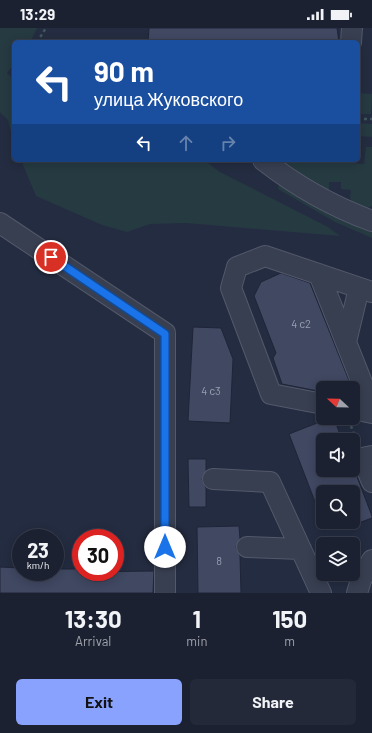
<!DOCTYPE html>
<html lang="en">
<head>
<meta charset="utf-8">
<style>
  body { margin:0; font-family:Barlow,sans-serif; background:#242939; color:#f1f3f6; height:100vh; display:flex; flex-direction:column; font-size:15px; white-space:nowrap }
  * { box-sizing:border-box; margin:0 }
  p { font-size:13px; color:#a0a3ab }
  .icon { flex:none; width:22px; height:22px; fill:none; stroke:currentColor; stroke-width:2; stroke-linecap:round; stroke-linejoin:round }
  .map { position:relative; height:565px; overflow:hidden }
  .panel { display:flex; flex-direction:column; background:#1b2131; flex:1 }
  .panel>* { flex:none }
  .top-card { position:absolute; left:12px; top:12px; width:348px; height:122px; border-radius:6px; box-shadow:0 2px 10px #0003,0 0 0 1px #393e4d; background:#1a4fa0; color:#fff; overflow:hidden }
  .needle { width:26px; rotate:292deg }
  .buttons { position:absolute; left:316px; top:353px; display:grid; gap:8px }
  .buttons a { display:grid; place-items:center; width:44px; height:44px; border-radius:6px; background:#1b2131; box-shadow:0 2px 10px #0003,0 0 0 1px #393e4d; font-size:20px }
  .speed { position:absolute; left:12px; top:501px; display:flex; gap:8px; font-size:20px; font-weight:700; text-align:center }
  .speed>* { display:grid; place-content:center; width:52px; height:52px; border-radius:50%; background:#1b2131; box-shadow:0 2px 10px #0003,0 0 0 1px #393e4d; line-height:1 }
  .speed small { font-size:10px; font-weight:400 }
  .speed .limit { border:6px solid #d22; background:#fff; color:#111 }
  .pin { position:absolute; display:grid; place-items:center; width:34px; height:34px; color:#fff; margin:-17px; border:2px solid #fff; border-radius:50%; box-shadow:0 1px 4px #0007 }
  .me { position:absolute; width:44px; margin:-22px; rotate:0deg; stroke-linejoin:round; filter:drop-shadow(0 0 3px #0008) }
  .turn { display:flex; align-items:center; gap:14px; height:84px; padding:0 16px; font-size:18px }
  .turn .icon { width:52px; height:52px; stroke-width:2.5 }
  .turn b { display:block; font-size:28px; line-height:34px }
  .lanes { display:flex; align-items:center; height:38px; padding:0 16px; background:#0003; justify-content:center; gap:20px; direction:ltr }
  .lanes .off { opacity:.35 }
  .eta { display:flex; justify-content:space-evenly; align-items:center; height:68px; text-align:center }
  .eta b { font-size:24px; font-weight:700; line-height:28px }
  .primary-button { display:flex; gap:8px; margin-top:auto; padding:8px 16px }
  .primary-button a { flex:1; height:46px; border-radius:6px; background:#89a2fd; color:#111; font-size:16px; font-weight:700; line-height:46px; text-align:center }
  .primary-button a+a { background:#242939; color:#f1f3f6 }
  .status { display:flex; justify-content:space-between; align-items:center; height:28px; padding:0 20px; background:#1b2131; direction:ltr }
  .status svg { height:11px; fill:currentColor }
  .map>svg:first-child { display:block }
  .green { fill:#263a42 }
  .building { fill:#404862; stroke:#1f2538 }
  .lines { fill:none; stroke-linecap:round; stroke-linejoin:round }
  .minor-casing { stroke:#53596b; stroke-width:22 }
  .path { stroke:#41565c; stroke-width:2.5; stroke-dasharray:3 3; stroke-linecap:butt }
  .minor { stroke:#383f51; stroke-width:20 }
  .route-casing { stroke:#114b97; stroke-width:10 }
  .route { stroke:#1a73e8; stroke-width:7 }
  .labels { text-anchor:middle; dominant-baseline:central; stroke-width:3; stroke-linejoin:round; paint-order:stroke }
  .number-label { font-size:11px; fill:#989eb1 }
</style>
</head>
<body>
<div class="status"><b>13:29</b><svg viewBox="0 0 49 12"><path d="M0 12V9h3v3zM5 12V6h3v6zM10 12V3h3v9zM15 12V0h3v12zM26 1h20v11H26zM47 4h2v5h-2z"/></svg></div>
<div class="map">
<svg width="372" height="565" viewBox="0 0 372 565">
  <rect width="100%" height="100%" fill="#242c41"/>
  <path class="green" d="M0,0H37L30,14H14V36L7,45L14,51V116L8,92L0,84Z
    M358,65L372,66L371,86H358Z
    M358,95L372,96V109L358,108Z
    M366,119H372V178L365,181L355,178L350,170L351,162L341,161V154H329V161L326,163L281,138V132H352V135L364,136Z
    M21,132H204L220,144L328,199L340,208L186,195L150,196L127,204L102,197L36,168Z
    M279,155L372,202V210L335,194L278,161Z"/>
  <path class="building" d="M149,0H337L339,14H148Z
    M281,245L310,255L352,360H323V364L282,356L273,330L276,325L254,268L261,254Z
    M193,299L221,300L233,331L230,395L188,393Z
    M330,390H334L342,412H323V442L354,441L372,488V490L353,497V464H323L322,492L289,406Z
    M188,431H206V443L202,451L206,460V479H189Z
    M239,498L240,511L236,519L240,528L241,565H198L197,499Z
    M0,539L21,540V544H55V541H81V544L154,543L153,565H0Z"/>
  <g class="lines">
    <g class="minor-casing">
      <path id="minor" d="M351,14L352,0
        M263,132C295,157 334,179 372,193
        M0,195L165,305V565
        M319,246L372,380
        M346,314L359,260
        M323,376L271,366L231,260L237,239L265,228L372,264
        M353,381L372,385
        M372,428L362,430L372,454
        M213,451L270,454L321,565
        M247,519L301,521
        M357,565L361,552L372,532"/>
    </g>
    <path class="path" d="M37,14L46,0
      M358,91H372
      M351,398L357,414"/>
    <use href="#minor" class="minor"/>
  </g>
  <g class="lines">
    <g class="route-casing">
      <path id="route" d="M51,229L165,306V519"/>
    </g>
    <use href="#route" class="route"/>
  </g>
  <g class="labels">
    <g class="number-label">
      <text x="301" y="295">4 с2</text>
      <text x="211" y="362">4 с3</text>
      <text x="219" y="532">8</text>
    </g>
  </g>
</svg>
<div class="buttons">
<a><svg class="needle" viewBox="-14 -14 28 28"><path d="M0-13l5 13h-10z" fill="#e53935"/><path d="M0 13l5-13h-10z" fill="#a0a3ab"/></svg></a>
<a><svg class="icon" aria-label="sound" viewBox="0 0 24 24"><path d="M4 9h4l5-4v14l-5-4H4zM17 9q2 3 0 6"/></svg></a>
<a><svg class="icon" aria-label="search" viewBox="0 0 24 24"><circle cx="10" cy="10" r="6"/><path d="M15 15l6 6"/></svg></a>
<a><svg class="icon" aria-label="layers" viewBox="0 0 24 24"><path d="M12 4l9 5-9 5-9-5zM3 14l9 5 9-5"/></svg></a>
</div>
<div class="speed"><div>23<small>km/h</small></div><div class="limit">30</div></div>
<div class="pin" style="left:51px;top:229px;background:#d93025"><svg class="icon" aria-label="arrive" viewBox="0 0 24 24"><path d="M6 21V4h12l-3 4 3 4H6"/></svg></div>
<svg class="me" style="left:165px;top:519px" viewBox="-20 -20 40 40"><circle r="19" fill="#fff"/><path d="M0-13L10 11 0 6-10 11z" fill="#1a73e8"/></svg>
<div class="top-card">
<div class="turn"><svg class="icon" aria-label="left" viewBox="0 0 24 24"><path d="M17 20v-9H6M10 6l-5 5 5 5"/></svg><div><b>90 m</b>улица Жуковского</div></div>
<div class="lanes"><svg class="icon" aria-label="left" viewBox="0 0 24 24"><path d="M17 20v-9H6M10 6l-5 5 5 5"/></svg><svg class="icon off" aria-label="ahead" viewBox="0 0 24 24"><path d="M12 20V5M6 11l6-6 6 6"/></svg><svg class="icon off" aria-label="right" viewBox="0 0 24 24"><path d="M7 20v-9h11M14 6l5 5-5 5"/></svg></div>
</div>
</div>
<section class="panel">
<div class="eta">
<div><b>13:30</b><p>Arrival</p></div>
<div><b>1</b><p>min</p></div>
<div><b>150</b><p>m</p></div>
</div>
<div class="primary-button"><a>Exit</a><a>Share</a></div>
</section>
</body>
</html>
